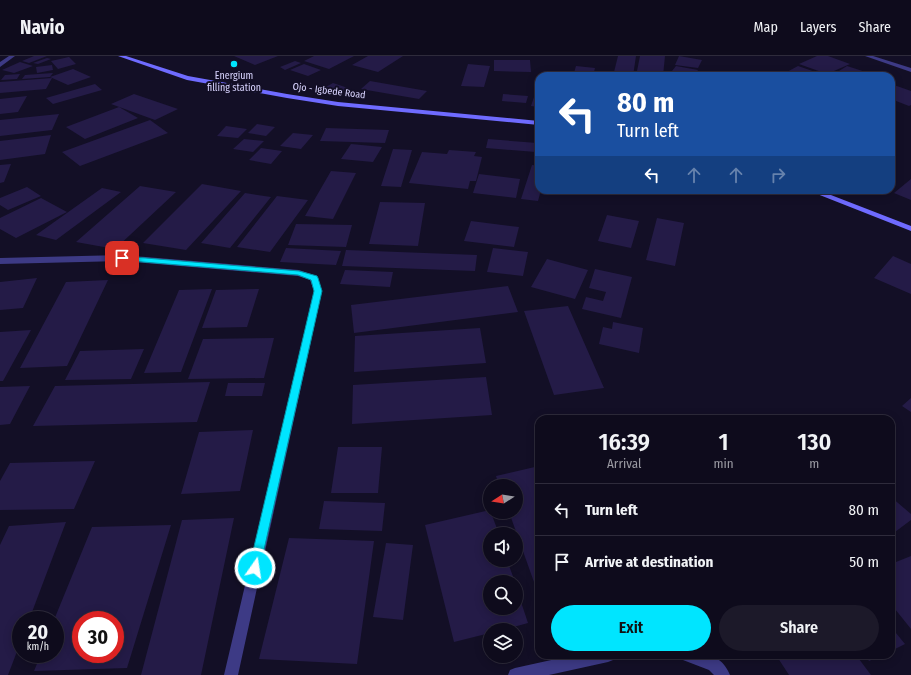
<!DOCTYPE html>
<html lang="en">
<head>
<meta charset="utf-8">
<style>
  body { margin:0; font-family:"Fira Sans Condensed",sans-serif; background:#1c1929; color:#f1f3f6; height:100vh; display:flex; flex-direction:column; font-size:15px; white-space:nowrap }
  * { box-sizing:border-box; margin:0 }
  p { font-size:13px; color:#9b9ba3 }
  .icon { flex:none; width:22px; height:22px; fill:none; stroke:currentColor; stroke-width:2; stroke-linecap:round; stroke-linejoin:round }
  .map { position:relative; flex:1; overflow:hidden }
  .sheet { position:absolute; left:535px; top:359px; width:360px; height:244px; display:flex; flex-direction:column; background:#0e0b1c; border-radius:12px; box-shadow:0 2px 10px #0003,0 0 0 1px #2e2b3b }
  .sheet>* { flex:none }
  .hud { position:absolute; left:535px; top:16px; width:360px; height:122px; border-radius:12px; box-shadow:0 2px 10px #0003,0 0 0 1px #2e2b3b; background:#1a4fa0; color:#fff; overflow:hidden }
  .needle { width:26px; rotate:258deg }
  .tools { position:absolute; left:483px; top:423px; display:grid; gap:8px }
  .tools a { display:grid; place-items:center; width:40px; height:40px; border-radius:50%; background:#0e0b1c; box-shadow:0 2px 10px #0003,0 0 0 1px #2e2b3b; font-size:20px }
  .speed { position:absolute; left:12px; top:555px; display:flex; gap:8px; font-size:20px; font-weight:700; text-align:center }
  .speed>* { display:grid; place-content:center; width:52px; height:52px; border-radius:50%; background:#0e0b1c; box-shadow:0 2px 10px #0003,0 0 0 1px #2e2b3b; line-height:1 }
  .speed small { font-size:10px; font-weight:400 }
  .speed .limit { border:6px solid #d22; background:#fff; color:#111 }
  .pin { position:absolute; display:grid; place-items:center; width:34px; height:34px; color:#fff; margin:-17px; border-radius:8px; box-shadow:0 2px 6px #0006 }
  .me { position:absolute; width:44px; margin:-22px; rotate:13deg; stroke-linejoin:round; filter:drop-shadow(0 0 3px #0008) }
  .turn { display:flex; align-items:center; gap:14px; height:84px; padding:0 16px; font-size:18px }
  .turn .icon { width:52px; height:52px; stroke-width:2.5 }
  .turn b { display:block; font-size:28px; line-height:34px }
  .lanes { display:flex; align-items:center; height:38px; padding:0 16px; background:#0003; justify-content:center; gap:20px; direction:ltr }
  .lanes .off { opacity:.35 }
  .eta { display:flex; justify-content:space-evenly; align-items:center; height:68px; text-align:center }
  .eta b { font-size:24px; font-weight:600; line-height:28px }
  .action { display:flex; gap:8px; margin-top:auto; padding:8px 16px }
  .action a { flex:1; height:46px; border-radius:24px; background:#00e5ff; color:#111; font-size:16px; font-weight:600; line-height:46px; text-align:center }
  .action a+a { background:#1c1929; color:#f1f3f6 }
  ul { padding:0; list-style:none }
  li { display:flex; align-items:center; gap:12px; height:52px; padding:0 16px; border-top:1px solid #2e2b3b }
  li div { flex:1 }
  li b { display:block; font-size:15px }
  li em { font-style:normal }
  header { display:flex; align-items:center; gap:24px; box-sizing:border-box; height:56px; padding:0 20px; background:#0e0b1c; border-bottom:1px solid #2e2b3b }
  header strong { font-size:19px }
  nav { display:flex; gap:22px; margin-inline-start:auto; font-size:14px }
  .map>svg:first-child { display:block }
  .building { fill:#241b47; fill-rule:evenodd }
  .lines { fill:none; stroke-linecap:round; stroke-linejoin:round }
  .street { fill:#3d3a85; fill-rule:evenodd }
  .secondary { fill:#6f6bff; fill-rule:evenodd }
  .route { fill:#00e5ff; stroke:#0095a6 }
  .poi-dot { fill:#00e5ff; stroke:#130f26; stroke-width:1.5 }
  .labels { text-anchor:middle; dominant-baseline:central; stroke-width:4; stroke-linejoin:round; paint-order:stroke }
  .far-poi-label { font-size:10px; fill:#d9d4ff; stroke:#130f26 }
  .far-street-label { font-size:10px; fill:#d9d4ff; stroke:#130f26 }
</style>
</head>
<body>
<header>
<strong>Navio</strong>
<nav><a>Map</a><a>Layers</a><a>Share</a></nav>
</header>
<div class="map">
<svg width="911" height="619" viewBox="0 0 911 619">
  <rect width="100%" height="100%" fill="#130f26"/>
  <path class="building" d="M34,0H47L29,7L22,5Z
    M234,0H278L255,9Z
    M314,0H354L329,13L304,5Z
    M368,0H403L378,16L352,9Z
    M618,0H636L633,20H613Z
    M640,0H665L663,20H636Z
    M679,0L702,4L698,12L675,9Z
    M817,0H828L850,8L827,18L799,8Z
    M69,1L76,8L58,13L51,5Z
    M47,2L51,3L38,8L33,7Z
    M494,4H530L531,16L494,15Z
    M295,5L301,7L285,14L280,11Z
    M20,6L33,10L14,17L2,14Z
    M304,8L321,14L308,20L290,14Z
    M468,8L490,10L484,31L461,30Z
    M52,9L53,14L37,17L36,11Z
    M576,10L595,12L593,20H573Z
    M676,10L698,14L695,19L672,15Z
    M798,10L827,20H794L785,17Z
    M847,10L878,20H831Z
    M73,13L91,21L68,29L50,21Z
    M53,17L50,21L22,23L25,19Z
    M20,18L17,23L1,24L5,19Z
    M52,22L46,33L0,37V26Z
    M370,25L427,35L419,43L361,33Z
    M333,27L351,33L342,38L324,32Z
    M95,28L102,34L53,48L46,42Z
    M894,29L911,35V49L909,50L891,43V31Z
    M134,38L178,53L155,64L111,48Z
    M503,38L528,40L526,47L502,45Z
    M27,40L18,56L0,58V43Z
    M534,41H539V51L531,50Z
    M119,51L138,62L85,83L66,71Z
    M59,58L52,74L0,80V64Z
    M150,64L168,77L80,110L62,96Z
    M257,68L275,71L266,80L248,77Z
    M226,70L247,73L238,82L217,80Z
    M326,72L389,74L385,87L320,85Z
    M293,77L313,79L301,93L280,90Z
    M51,79L45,98L0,104V85Z
    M244,83L264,85L253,96L233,93Z
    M488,83L537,87L536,96L486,92Z
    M351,88L382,91L373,106L341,103Z
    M261,92L282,95L271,108L249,104Z
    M393,93L412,94L401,131L381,130Z
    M449,94L476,96L474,100L482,101L476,125H470L468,133L409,127L422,96L447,98Z
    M11,108L4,126L0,127V109Z
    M532,109L539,110V134H541L538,145L521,143Z
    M331,115L356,117L333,163L305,160Z
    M479,118L520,123L516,142L473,137Z
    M911,123V144L894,137Z
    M202,128L241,135L186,194L143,187Z
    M140,130L176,136L115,193L76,186Z
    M27,131L41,140L8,154L0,149V142Z
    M102,132L121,136L56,184L36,179Z
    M245,137L271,141L230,192L201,187Z
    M277,140L308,144L270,196L237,191Z
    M41,142L67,156L16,182L0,173V162Z
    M380,146L425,147L418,190L369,188Z
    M607,159L639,165L631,192L598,185Z
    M657,162L684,167L675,210L646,204Z
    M471,165L519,171L514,191L464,185Z
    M296,168L352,169L346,191L288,189Z
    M286,192L341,195L336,209L280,206Z
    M493,192L528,196L523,220L487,216Z
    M346,194L477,199L475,215L342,210Z
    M893,200L911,208V238L874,222Z
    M547,203L588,214L575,243L531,231Z
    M595,213L632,221L621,262L582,253L586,241L603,245L606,236L589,232Z
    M345,214L393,216L390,231L340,228Z
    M37,222L23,252L0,254V226Z
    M108,224L67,310L20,312L66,226Z
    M508,230L518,256L354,277L351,249Z
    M212,233L181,316L144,317L179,234Z
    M259,233L247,271L202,272L216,234Z
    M568,250L604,332L554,339L524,255Z
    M613,266L643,272L639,297L599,288L603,271L612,273Z
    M480,272L486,307L354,316L355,280Z
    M31,274L3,325H0V276Z
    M274,282L264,322L188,323L203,283Z
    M144,293L131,323L65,324L80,295Z
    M486,321L492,359L352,368L353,329Z
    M210,326L197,366L33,370L55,330Z
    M228,327H265L262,340H225Z
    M30,330L10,368L0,369V331Z
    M911,342V356L902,350Z
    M253,374L240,435L181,438L199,376Z
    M338,391H382L378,437H331Z
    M95,405L74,453L0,454V425L10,407Z
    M539,410V540L509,456H516V430H499L496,420Z
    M891,441L911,458V464L891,479Z
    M324,445L385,447L382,475L319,473Z
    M490,454L499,478H490V504H507L515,526H490V552H516V531L528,567L502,574H490V577L454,586L425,469Z
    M234,462L201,619H141L182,464Z
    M66,466L29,564H21V585L8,619H0V489L9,470Z
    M171,469L127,612L34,615L41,598H55L54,564L92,471ZM81,564H115V598H81Z
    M289,482L374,485L357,608L259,603Z
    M386,487L413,489L403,564L373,561Z
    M911,500V573L891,548V508Z
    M891,571L905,588L891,595Z
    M776,599H856L871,619H789Z
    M865,599H883L869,605Z"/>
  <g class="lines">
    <path class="street" d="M9,0H15L0,11V6Z
      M865,0H873L911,12V16Z
      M122,199L299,214L317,220L322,235L238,619H224L314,235L310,224L298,220L122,205L0,208V202Z
      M574,599H615L613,604L608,606L549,619H508L510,614L515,612Z
      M681,599C703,599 720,595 730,619H714L709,614L683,604Z"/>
    <path class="secondary" d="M118,0H126L188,20L287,38L338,46L539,65V69L338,50L287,42L187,24Z
      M807,134H818L911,170V175Z"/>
  </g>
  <path class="route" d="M122,200L299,215L317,220L318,222L322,235L259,516L255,517L251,516L249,512L314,235L311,224L298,219L119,204L118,202Z"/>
  <circle class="poi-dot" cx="234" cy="8" r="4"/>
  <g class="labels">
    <g class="far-poi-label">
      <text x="234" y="20">Energium<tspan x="234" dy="12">filling station</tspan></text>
    </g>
    <g class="far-street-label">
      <text transform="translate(329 35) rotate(7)">Ojo - Igbede Road</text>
    </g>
  </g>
</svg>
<div class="tools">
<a><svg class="needle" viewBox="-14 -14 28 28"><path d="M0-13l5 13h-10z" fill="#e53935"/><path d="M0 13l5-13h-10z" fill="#9b9ba3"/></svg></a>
<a><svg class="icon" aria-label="sound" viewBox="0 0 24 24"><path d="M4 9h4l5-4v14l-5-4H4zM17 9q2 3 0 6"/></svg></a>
<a><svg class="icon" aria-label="search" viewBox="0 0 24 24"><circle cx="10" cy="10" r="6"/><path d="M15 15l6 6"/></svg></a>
<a><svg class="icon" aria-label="layers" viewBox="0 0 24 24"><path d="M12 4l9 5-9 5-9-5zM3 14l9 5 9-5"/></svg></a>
</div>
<div class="speed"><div>20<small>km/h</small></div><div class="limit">30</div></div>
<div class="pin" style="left:122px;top:202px;background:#d93025"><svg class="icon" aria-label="arrive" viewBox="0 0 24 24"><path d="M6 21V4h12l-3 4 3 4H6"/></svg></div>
<svg class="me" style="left:255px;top:512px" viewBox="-20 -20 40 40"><circle r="17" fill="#00e5ff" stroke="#fff" stroke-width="3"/><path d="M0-11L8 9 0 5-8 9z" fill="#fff"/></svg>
<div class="hud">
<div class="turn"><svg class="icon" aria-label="left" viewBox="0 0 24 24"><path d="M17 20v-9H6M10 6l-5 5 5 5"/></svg><div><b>80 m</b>Turn left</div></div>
<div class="lanes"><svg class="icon" aria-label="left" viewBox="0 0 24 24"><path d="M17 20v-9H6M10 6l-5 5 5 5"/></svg><svg class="icon off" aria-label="ahead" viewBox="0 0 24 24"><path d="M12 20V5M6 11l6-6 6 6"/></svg><svg class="icon off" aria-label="ahead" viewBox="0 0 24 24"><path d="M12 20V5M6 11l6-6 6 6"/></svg><svg class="icon off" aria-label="right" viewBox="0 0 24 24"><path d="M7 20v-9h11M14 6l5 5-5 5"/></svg></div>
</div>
<section class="sheet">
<div class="eta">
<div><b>16:39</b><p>Arrival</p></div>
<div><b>1</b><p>min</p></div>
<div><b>130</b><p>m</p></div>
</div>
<ul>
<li><svg class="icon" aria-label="left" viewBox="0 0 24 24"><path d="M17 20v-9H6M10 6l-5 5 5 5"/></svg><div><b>Turn left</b></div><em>80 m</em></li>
<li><svg class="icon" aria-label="arrive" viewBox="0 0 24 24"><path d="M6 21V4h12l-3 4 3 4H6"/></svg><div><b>Arrive at destination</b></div><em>50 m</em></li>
</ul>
<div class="action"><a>Exit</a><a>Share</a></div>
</section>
</div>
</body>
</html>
